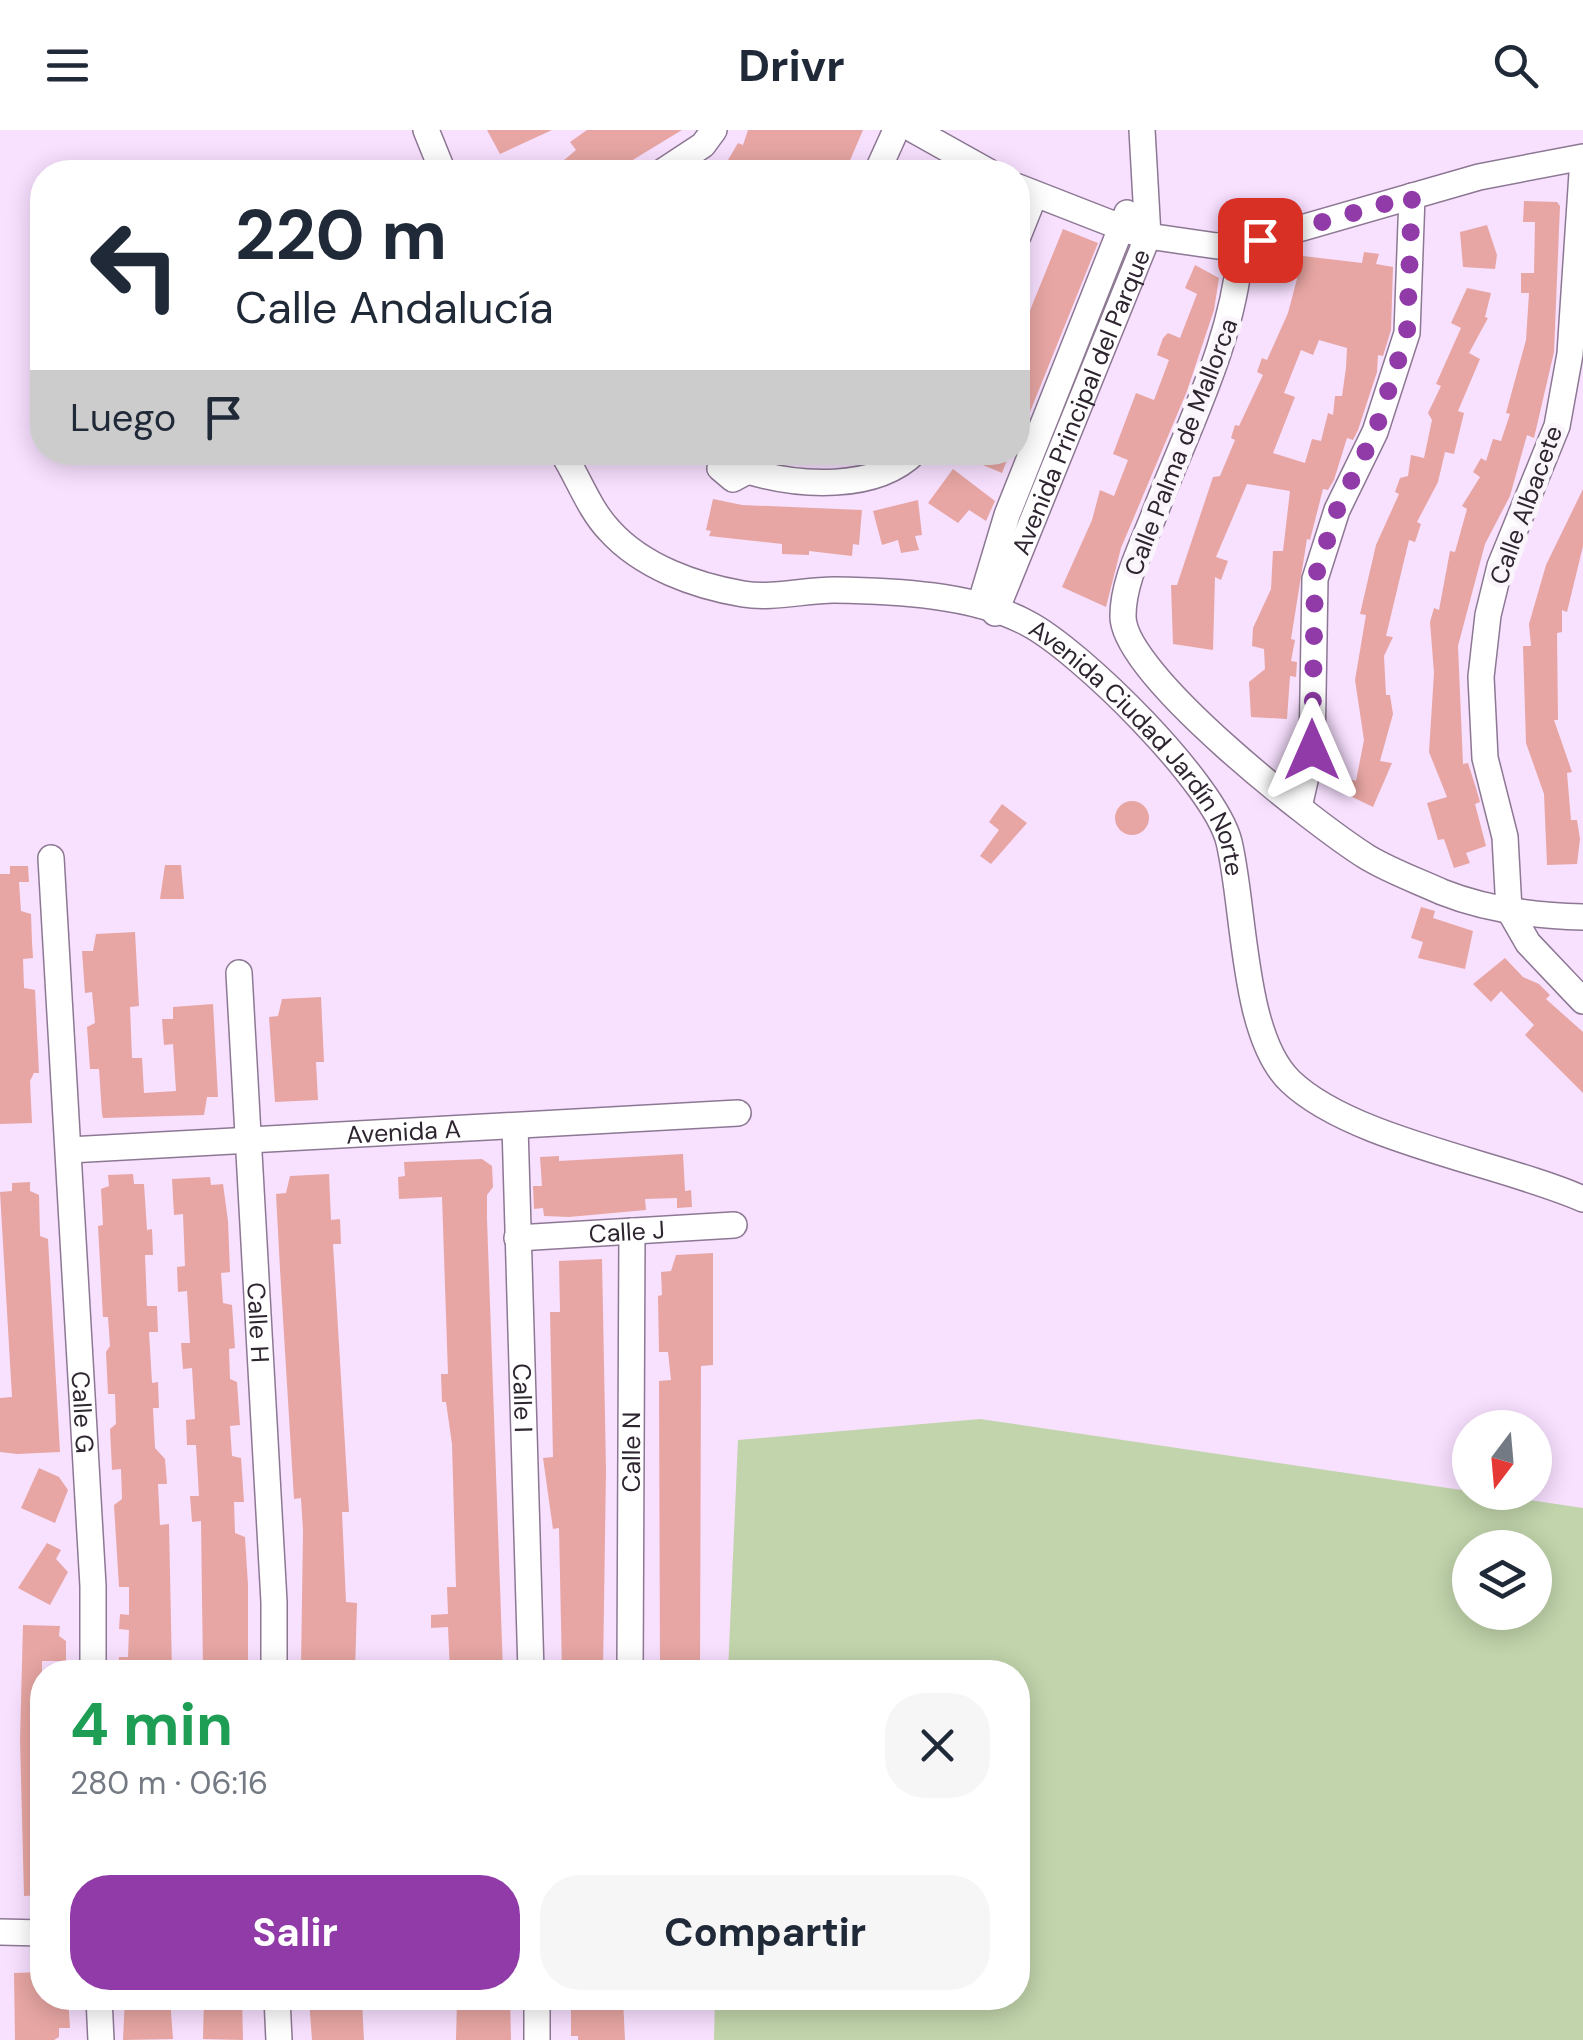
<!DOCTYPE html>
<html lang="es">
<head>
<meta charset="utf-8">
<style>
  body { margin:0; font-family:"DM Sans",sans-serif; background:#f6f6f7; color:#1f2937; height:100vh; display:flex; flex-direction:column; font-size:38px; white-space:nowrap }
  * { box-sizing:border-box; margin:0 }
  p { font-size:32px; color:#747a83 }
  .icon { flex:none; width:55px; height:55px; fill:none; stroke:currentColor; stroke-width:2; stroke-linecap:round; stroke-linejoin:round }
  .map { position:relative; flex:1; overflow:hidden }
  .side { position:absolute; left:30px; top:1530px; width:1000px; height:350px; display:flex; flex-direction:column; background:#fff; border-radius:40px; box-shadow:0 5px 25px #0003 }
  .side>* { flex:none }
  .banner { position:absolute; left:30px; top:30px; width:1000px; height:305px; border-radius:40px; box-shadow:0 5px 25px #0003; background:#fff; color:#1f2937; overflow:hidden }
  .needle { width:65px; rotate:196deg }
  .tools { position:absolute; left:1452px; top:1280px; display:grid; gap:20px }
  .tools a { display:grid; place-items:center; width:100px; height:100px; border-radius:50%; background:#fff; box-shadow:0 5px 25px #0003; font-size:50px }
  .pin { position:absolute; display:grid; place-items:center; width:85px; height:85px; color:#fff; margin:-42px; border-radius:20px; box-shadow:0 5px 15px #0006 }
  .me { position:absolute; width:110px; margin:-55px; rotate:0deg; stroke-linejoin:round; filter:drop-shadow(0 0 8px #0008) }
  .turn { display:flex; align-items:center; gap:35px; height:210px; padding:0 40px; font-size:45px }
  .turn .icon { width:130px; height:130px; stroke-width:2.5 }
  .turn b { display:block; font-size:70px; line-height:85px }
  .then { display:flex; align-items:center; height:95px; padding:0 40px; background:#0003; gap:20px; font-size:38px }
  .round { display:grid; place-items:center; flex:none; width:105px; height:105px; border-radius:40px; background:#f6f6f7 }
  .summary { display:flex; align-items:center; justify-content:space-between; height:170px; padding:0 40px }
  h1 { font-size:60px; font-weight:700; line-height:75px; color:#1e9e55 }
  .cta { display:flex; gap:20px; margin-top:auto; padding:20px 40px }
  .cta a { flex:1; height:115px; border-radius:40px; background:#903ba8; color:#fff; font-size:40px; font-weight:700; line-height:115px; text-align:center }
  .cta a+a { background:#f6f6f7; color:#1f2937 }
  header { display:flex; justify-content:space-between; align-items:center; height:130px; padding:0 40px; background:#fff; font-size:45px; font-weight:700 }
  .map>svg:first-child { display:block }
  .green { fill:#c1d4ab; fill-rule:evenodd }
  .building { fill:#e7a6a3; fill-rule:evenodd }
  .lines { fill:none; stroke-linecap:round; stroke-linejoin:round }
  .minor-casing { stroke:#8d7894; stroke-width:28 }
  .minor { stroke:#fff; stroke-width:25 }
  .route { stroke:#903ba8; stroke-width:18; stroke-dasharray:0 32.4 }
  .labels { text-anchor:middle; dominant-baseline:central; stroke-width:10; stroke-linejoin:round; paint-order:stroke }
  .street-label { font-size:25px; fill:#2e2530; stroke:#faf5fb }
</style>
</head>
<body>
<header><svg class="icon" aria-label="menu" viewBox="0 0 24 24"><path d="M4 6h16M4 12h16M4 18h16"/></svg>Drivr<svg class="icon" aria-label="search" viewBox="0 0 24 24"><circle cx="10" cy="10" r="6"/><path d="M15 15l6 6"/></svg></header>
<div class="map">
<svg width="1583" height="1910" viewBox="0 0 1583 1910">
  <rect width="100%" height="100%" fill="#f8e0ff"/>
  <path class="green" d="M980,1289L1583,1378V1910H714L715,1868H1018V1542H728L738,1310ZM1470,1418H1535V1482H1470Z"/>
  <path class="building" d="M487,0H552L500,24Z
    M587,0H682L613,42H550L576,20L570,12Z
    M748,0H863L845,42H721L738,13L743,15Z
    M1524,71L1557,72L1560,76L1554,222L1534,308L1527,305L1510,366L1485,414L1458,516L1463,634L1468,633L1476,658L1480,672L1475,674L1486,716L1466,723L1470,733L1454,738L1444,709L1438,710L1427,673L1447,667L1429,622L1434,543L1430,492L1434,478L1439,480L1450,421L1455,422L1467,379L1462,376L1480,347L1473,342L1481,328L1486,331L1493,309L1501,311L1510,284L1506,283L1526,210L1529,163H1521V143H1534L1535,92H1523Z
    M1487,95L1497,125L1495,139L1463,137L1460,102Z
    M1063,99L1098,113L1028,287L1018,283V210Z
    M1364,122L1379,124L1376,134L1393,137L1391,200L1383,226L1378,225L1377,242L1358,300L1353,310L1347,308L1334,350L1328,360L1323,359L1310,410L1307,409L1291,509L1295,510L1291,531L1297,532L1296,547L1290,546L1287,589L1251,587L1249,552L1265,539L1264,519L1252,516L1253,498L1271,459L1273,421H1283L1290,361L1247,354L1216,427L1228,431L1221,450L1215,447L1213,520L1173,514L1171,455H1177L1213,347L1220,346L1235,310L1231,308L1235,295L1239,296L1263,245L1257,242L1262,228L1267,230L1288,183L1303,126L1362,133ZM1319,210L1347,218L1346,238L1342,266H1335L1333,285L1328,283L1321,311L1312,309L1305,333L1273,323L1295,267L1284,263L1301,220L1313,225Z
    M1195,135L1219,148L1214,180L1187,261L1121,418L1106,477L1062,457L1092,390L1100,360L1114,366L1128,330L1113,324L1136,263L1154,270L1169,230L1157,225L1163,208L1168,203L1180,208L1197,164L1185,158Z
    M1467,158L1491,163L1485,187L1488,188L1469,223L1480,229L1458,281L1464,283L1454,324L1445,322L1438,352L1417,392L1421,394L1415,412L1409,410L1386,506L1393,507L1384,526L1386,565H1390L1393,584L1380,631L1392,633L1373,677L1344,663L1350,649L1356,651L1364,610L1355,550L1366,485L1360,484L1376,415L1399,364L1395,362L1400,348L1408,346L1411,325L1424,328L1432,290L1428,283L1441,256L1436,254L1461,198L1451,193Z
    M952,322H1010L1002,343Z
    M953,339L995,371L986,391L969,380L958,393L928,373Z
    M1583,359V416L1567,482L1562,480V502L1557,503L1558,590H1554L1572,642L1567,643L1571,690H1577L1580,709L1577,734L1547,735L1544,664L1526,613L1523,516H1531L1529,494L1546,435Z
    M713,369L742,375L862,380L859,415L853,414L852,426L809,421V425L782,424V414L709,406L711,401L706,400Z
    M918,370L922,405L915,406L919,420L901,423L898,410L882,415L873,381Z
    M1115 688a17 17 0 1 1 34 0a17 17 0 1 1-34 0Z
    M1002,674L1027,693L991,734L980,726L999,700L989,692Z
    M165,735H181L184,769H160Z
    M10,736H28L29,752H19L21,781L31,784L32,812L33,828L23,829L24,858L35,860L39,943H34L30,951L32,993L0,994V744H10Z
    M1421,777L1435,781L1433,788L1473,801L1465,839L1418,828L1423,812L1411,808Z
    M135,802L139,876L130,877L132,928H142L144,963L176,961L173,914L164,915L162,889H173V877L213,874L218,967H207L204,985L103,988L102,984L99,939H90L87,897L95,893L92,862L85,863L82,821H93L96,804Z
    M1505,828L1523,847L1539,854L1550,865L1546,869L1583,902V963L1525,905L1534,895L1501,861L1491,872L1473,854Z
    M321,867L324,932H316L318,970L275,972L269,887L278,886L282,869Z
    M683,1024L685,1061L691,1060L692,1077L677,1078V1068L645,1069L646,1080L569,1087L544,1086L543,1078L534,1079L533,1056H542L540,1027L559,1026V1031Z
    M482,1029L492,1036L493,1057L487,1065V1089L503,1541L450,1542L448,1497L431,1498V1485L448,1484L447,1457H456L452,1314L446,1272H442L441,1244H448L442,1067L399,1069L398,1047L405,1046L404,1032Z
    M133,1044L134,1054H144L147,1100L152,1099L153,1125H145L147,1176H157L158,1202H149L152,1253L158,1252L159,1278H153L155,1318L165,1329L167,1354H158L160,1395L169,1394L172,1542L118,1541L119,1527H128L129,1500L119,1499L120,1484L129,1485V1457H119L114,1375L122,1369L121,1339L112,1340L110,1299L116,1294L115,1264H108L106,1222L110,1216L108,1187H103L98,1096L103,1095L101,1059L109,1056L108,1045Z
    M329,1044L331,1090L340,1089L341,1114H333L349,1382H342L346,1472L357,1473L355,1542H311V1537H301L303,1401L301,1368L294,1369L280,1139L276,1064L286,1063L290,1046Z
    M210,1047L211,1055L223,1054L228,1091L230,1142L221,1143L223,1173L232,1175L235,1218L229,1219L230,1249L237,1252L240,1295L230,1296L232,1326L241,1328L244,1372H234L235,1403L245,1407L248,1455V1540L243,1542H203L201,1391L192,1392L190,1366H199L196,1315H187L186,1290L195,1289L192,1238L183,1239L181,1213H190L187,1161L178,1162L177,1137L185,1136L183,1084L174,1085L172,1049Z
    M30,1052V1061L39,1065L40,1106L48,1109L60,1322L17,1324L0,1322V1268L12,1267L0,1062L12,1061V1053Z
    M713,1123V1235L701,1236L700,1542H660L659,1251L671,1250L668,1222H659L658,1166L662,1165L661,1142L671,1141L676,1125Z
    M602,1129L606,1340L603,1542H562L559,1398L553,1399L543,1328L553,1327L550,1182H560L559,1131Z
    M39,1338L59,1347L68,1360L55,1393L21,1378Z
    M47,1413L61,1420L56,1429L68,1442L50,1475L18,1458Z
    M23,1495L60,1496L59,1506L66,1511V1531H42V1765L24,1766L20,1610Z
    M42,1842V1868H68L70,1898H59V1907L54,1910H15L14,1843Z
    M125,1868H170L173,1909L123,1910Z
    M204,1868H242L243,1910L203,1909Z
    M327,1868L328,1875L362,1872L364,1910H312L309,1869Z
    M457,1868H510L511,1910H456Z
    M571,1868H623L625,1910H578V1906H571Z"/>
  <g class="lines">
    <g class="minor-casing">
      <g id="minor">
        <path d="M426,0L443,42"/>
        <path d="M914,0L989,42"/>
        <path d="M1583,28L1570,224L1557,296L1500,436L1488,485L1481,547L1485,628L1505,707L1509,780L1528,813L1583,871"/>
        <path d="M662,42L703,15L714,0"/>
        <path d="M877,42L896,0"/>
        <path d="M1018,57L1141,105L1217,116L1260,110L1479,47L1583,27"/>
        <path d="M1018,106L1034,66"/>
        <path d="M1241,113C1235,209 1188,296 1154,385C1142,416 1123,452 1123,486C1122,544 1316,695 1367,727C1390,741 1418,751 1442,762C1487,780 1535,786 1583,787"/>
        <path id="s1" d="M562,322C578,347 589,379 609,400C642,437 696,456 743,464C772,469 805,460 834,460C894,461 973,464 1027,493C1081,521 1215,654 1229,712C1245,778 1242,905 1290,951C1351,1010 1501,1033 1583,1069"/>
        <path d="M725,322L720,338L733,349L748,341L745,322"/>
        <path d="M748,341C798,356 875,362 915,322"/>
        <path d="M980,475L1007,385L1127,83"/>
        <path id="s2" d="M995,483L1148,106L1142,0"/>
        <path d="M1299,677L1312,620L1315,449L1337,380L1375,302L1407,203L1412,66"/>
        <path id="s3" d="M51,728L93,1456V1542"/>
        <path id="s4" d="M239,843L274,1472V1542"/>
        <path id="s5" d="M515,996L531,1542"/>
        <path id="s6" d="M69,1020L738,983"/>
        <path id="s7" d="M517,1108L734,1095"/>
        <path id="s8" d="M630,1542L632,1101"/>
        <path d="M0,1802L42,1803"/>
        <path d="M99,1868L101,1910"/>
        <path d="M277,1868L279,1910"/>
        <path d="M537,1868V1910"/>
      </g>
    </g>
    <use href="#minor" class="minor"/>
  </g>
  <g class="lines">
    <path class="route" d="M1260,110L1412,66L1407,203L1375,302L1337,380L1315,448L1312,620"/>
  </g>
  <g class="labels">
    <g class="street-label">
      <text stroke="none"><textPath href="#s2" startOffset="228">Avenida Principal del Parque</textPath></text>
      <text transform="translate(1181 317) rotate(-69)">Calle Palma de Mallorca</text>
      <text transform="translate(1526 375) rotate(-70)">Calle Albacete</text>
      <text stroke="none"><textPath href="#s1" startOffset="702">Avenida Ciudad Jardín Norte</textPath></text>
      <text stroke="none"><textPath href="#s6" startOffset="335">Avenida A</textPath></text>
      <text stroke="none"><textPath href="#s7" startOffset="110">Calle J</textPath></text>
      <text stroke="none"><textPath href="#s4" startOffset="350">Calle H</textPath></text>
      <text stroke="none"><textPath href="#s5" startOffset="272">Calle I</textPath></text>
      <text stroke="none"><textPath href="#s3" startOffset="555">Calle G</textPath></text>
      <text stroke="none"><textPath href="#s8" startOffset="220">Calle N</textPath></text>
    </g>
  </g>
</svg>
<div class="tools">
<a><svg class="needle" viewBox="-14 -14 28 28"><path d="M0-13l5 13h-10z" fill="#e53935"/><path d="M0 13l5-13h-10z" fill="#747a83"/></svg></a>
<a><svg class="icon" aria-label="layers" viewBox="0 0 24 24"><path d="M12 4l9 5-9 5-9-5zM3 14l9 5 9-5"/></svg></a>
</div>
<div class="pin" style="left:1260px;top:110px;background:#d93025"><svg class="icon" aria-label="arrive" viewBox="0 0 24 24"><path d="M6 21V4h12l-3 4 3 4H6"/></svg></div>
<svg class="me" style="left:1312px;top:620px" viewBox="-20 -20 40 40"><path d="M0-17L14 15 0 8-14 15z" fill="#903ba8" stroke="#fff" stroke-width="4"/></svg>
<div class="banner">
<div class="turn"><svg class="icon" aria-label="left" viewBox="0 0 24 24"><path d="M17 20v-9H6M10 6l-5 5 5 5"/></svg><div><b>220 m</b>Calle Andalucía</div></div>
<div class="then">Luego<svg class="icon" aria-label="arrive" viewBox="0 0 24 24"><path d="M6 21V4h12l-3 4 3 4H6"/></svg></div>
</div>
<section class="side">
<div class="summary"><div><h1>4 min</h1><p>280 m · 06:16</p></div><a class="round"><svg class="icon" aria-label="close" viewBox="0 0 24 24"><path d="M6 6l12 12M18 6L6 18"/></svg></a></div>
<div class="cta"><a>Salir</a><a>Compartir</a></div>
</section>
</div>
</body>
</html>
